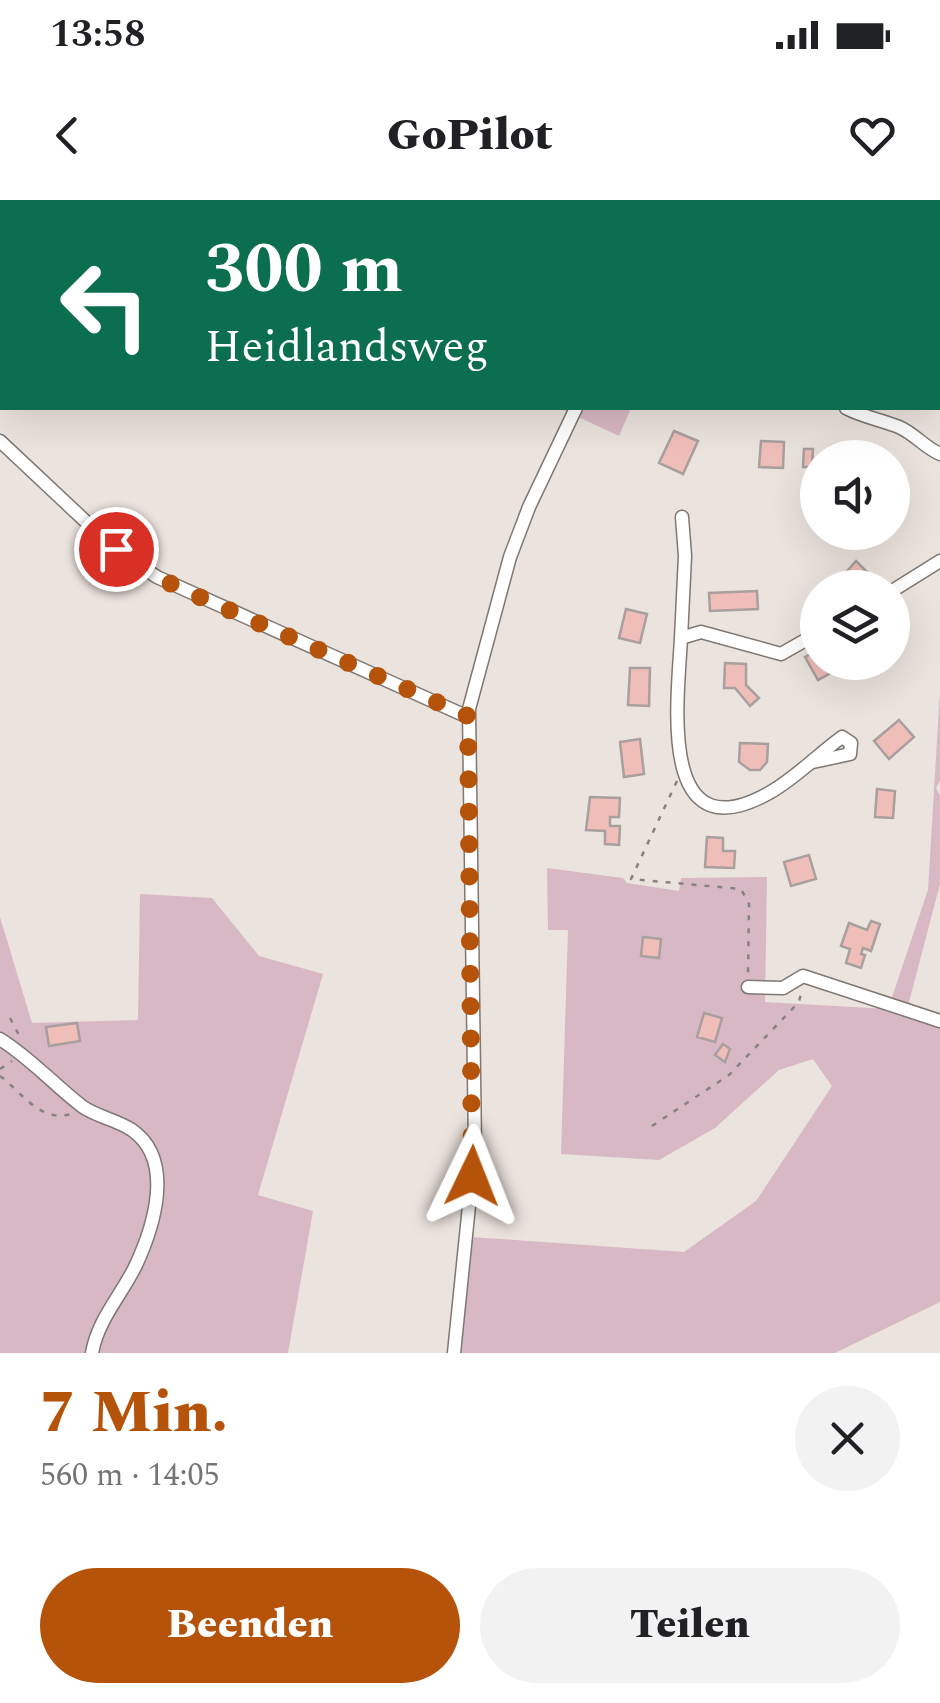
<!DOCTYPE html>
<html lang="de">
<head>
<meta charset="utf-8">
<style>
  body { margin:0; font-family:Spectral,serif; background:#f2f2f2; color:#202124; height:100vh; display:flex; flex-direction:column; font-size:38px; white-space:nowrap }
  * { box-sizing:border-box; margin:0 }
  p { font-size:32px; color:#757577 }
  .icon { flex:none; width:55px; height:55px; fill:none; stroke:currentColor; stroke-width:2; stroke-linecap:round; stroke-linejoin:round }
  .map { position:relative; height:1153px; overflow:hidden }
  .details { display:flex; flex-direction:column; background:#fff; flex:1 }
  .details>* { flex:none }
  .hud { position:absolute; left:0px; top:0px; width:940px; height:210px; box-shadow:0 10px 40px #0002; background:#0b6e4f; color:#fff; overflow:hidden }
  .fabs { position:absolute; left:800px; top:240px; display:grid; gap:20px }
  .fabs a { display:grid; place-items:center; width:110px; height:110px; border-radius:50%; background:#fff; box-shadow:0 10px 40px #0002; font-size:50px }
  .pin { position:absolute; display:grid; place-items:center; width:85px; height:85px; color:#fff; margin:-42px; border:5px solid #fff; border-radius:50%; box-shadow:0 2px 10px #0007 }
  .me { position:absolute; width:110px; margin:-55px; rotate:2deg; stroke-linejoin:round; filter:drop-shadow(0 0 8px #0008) }
  .turn { display:flex; align-items:center; gap:35px; height:210px; padding:0 40px; font-size:45px }
  .turn .icon { width:130px; height:130px; stroke-width:2.5 }
  .turn b { display:block; font-size:70px; line-height:85px }
  .round { display:grid; place-items:center; flex:none; width:105px; height:105px; border-radius:52px; background:#f2f2f2 }
  .summary { display:flex; align-items:center; justify-content:space-between; height:170px; padding:0 40px }
  h1 { font-size:60px; font-weight:800; line-height:75px; color:#b45309 }
  .button { display:flex; gap:20px; margin-top:auto; padding:20px 40px }
  .button a { flex:1; height:115px; border-radius:60px; background:#b45309; color:#fff; font-size:40px; font-weight:800; line-height:115px; text-align:center }
  .button a+a { background:#f2f2f2; color:#202124 }
  .status { display:flex; justify-content:space-between; align-items:center; height:70px; padding:0 50px; background:#fff; direction:ltr }
  .status svg { height:28px; fill:currentColor }
  header { display:flex; justify-content:space-between; align-items:center; height:130px; padding:0 40px; background:#fff; font-size:45px; font-weight:800 }
  .map>svg:first-child { display:block }
  .green { fill:#d8b8c4 }
  .building { fill:#f0beb9; stroke:#a89f9e; stroke-width:2.5 }
  .lines { fill:none; stroke-linecap:round; stroke-linejoin:round }
  .minor-casing { stroke:#7e7772; stroke-width:15 }
  .path { stroke:#88827f; stroke-width:2.5; stroke-dasharray:5 8; stroke-linecap:butt }
  .minor { stroke:#fff; stroke-width:12 }
  .route { stroke:#b45309; stroke-width:18; stroke-dasharray:0 32.4 }
</style>
</head>
<body>
<div class="status"><b>13:58</b><svg viewBox="0 0 49 12"><path d="M0 12V9h3v3zM5 12V6h3v6zM10 12V3h3v9zM15 12V0h3v12zM26 1h20v11H26zM47 4h2v5h-2z"/></svg></div>
<header><svg class="icon" aria-label="back" viewBox="0 0 24 24"><path d="M15 5l-7 7 7 7"/></svg>GoPilot<svg class="icon" aria-label="heart" viewBox="0 0 24 24"><path d="M12 20l-8-8c-3-5 5-10 8-4 3-6 11-1 8 4z"/></svg></header>
<div class="map">
<svg width="940" height="1153" viewBox="0 0 940 1153">
  <rect width="100%" height="100%" fill="#ebe3de"/>
  <path class="green" d="M559,208H631L619,236Z
    M940,492V581L936,588L940,596V684L909,802L920,817L940,826V1102L835,1153H458L471,1037L684,1052L756,1001L832,886L813,859L779,870L715,928L659,960L561,954L568,730H548L547,668L623,678L627,683L679,691L681,678L767,677L765,802L888,809L928,690Z
    M140,694L212,698L259,756L323,774L258,995L313,1011L288,1153H0V717L32,823L138,820Z"/>
  <path class="building" d="M674,231L698,241L683,274L659,263Z
    M761,241L784,242L783,268L759,267Z
    M804,249H813L812,267H803Z
    M818,299V322L806,310Z
    M856,361L870,375L859,388H832Z
    M757,391L758,409L710,411L709,393Z
    M626,409L647,414L640,443L619,438Z
    M818,450V462L845,465L818,480L805,457Z
    M725,463L746,464V485L759,498L750,506L735,488H724Z
    M630,468H650L649,506L628,505Z
    M899,520L914,537L889,559L874,541Z
    M640,539L644,574L624,577L620,542Z
    M740,543L768,544L767,562L760,570H750L739,562Z
    M877,589L895,591L893,618L875,617Z
    M590,597L620,598L619,617H610V626H620L619,645L605,644V631L586,630Z
    M707,637L723,638V651H735L734,668L705,667Z
    M809,655L816,679L791,686L784,662Z
    M871,721L880,724L871,751L863,748L861,754L865,755L861,768L846,763L850,749L841,746L849,723L867,730Z
    M643,737L661,739L659,758L641,756Z
    M704,813L722,818L715,842L697,837Z
    M77,823L80,841L49,846L46,827Z
    M723,844L730,849L725,862L715,855Z"/>
  <g class="lines">
    <g class="minor-casing">
      <path id="minor" d="M648,2L649,0
        M761,2L763,0
        M846,208C863,217 882,220 899,227C915,234 924,247 940,254
        M0,241L115,349L157,377L468,517
        M892,391L940,361
        M681,438L685,356L682,317
        M813,562L850,554L851,543L842,537C817,555 796,578 769,593C656,656 678,498 681,438L701,432L781,454L818,433
        M748,787L783,788L803,776L940,821
        M0,839C32,859 54,885 83,907C98,917 117,920 132,930C175,960 154,1026 136,1065C121,1096 98,1119 92,1153
        M454,1153L475,947L469,509L510,357L529,307L576,208"/>
    </g>
    <path class="path" d="M677,581L631,679L741,689L749,704L748,775
      M10,818L21,839
      M0,869L12,861
      M0,876C23,893 41,925 74,913
      M652,926L729,875L799,802L801,793"/>
    <use href="#minor" class="minor"/>
  </g>
  <g class="lines">
    <path class="route" d="M116,349L157,377L184,390L468,516L472,976"/>
  </g>
</svg>
<div class="fabs">
<a><svg class="icon" aria-label="sound" viewBox="0 0 24 24"><path d="M4 9h4l5-4v14l-5-4H4zM17 9q2 3 0 6"/></svg></a>
<a><svg class="icon" aria-label="layers" viewBox="0 0 24 24"><path d="M12 4l9 5-9 5-9-5zM3 14l9 5 9-5"/></svg></a>
</div>
<div class="pin" style="left:116px;top:349px;background:#d93025"><svg class="icon" aria-label="arrive" viewBox="0 0 24 24"><path d="M6 21V4h12l-3 4 3 4H6"/></svg></div>
<svg class="me" style="left:472px;top:976px" viewBox="-20 -20 40 40"><path d="M0-17L14 15 0 8-14 15z" fill="#b45309" stroke="#fff" stroke-width="4"/></svg>
<div class="hud">
<div class="turn"><svg class="icon" aria-label="left" viewBox="0 0 24 24"><path d="M17 20v-9H6M10 6l-5 5 5 5"/></svg><div><b>300 m</b>Heidlandsweg</div></div>
</div>
</div>
<section class="details">
<div class="summary"><div><h1>7 Min.</h1><p>560 m · 14:05</p></div><a class="round"><svg class="icon" aria-label="close" viewBox="0 0 24 24"><path d="M6 6l12 12M18 6L6 18"/></svg></a></div>
<div class="button"><a>Beenden</a><a>Teilen</a></div>
</section>
</body>
</html>
